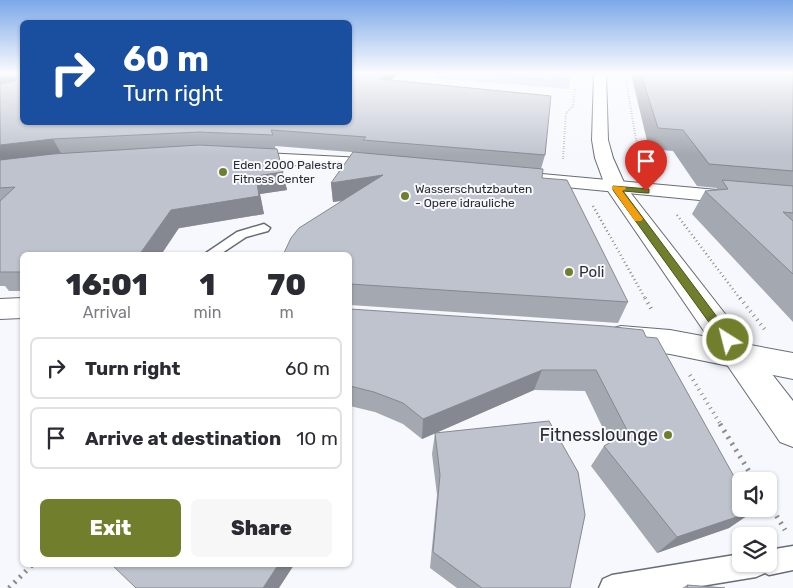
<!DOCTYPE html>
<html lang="en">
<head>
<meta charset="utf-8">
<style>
  body { margin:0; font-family:Rubik,sans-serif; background:#f7f7f7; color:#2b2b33; height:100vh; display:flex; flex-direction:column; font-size:19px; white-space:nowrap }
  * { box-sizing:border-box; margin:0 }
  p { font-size:16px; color:#7c7c81 }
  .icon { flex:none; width:28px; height:28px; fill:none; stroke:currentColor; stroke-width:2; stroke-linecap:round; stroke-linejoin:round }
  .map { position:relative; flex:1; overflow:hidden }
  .drawer { position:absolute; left:20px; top:252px; width:332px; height:315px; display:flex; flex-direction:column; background:#fff; border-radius:8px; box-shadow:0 1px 4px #0004 }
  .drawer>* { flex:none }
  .guide { position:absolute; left:20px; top:20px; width:332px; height:105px; border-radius:8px; box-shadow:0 1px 4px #0004; background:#1a4fa0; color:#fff; overflow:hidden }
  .controls { position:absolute; left:732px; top:472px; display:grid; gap:10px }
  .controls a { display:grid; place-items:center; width:45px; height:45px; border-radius:8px; background:#fff; box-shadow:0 1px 4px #0004; font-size:25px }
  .pin { position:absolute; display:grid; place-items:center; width:42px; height:42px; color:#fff; margin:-51px -21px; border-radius:50% 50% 50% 0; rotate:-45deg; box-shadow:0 0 5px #0007 }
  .pin .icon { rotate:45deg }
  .me { position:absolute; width:55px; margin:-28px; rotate:324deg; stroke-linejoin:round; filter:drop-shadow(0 0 4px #0008) }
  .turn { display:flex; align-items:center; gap:18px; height:105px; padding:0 20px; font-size:22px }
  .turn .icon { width:65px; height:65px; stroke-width:2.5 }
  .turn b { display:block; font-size:35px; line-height:42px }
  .eta { display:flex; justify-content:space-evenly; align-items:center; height:85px; text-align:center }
  .eta b { font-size:30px; font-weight:800; line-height:35px }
  .primary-button { display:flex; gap:10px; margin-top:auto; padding:10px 20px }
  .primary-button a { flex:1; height:58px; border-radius:8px; background:#717f2d; color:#fff; font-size:20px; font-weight:800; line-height:58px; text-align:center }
  .primary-button a+a { background:#f7f7f7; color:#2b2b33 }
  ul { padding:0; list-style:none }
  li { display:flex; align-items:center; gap:15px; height:62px; margin:0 10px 8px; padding:0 10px; border:2px solid #e1e1e2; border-radius:8px }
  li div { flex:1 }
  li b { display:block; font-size:19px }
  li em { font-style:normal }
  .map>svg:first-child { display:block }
  .green { fill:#c8d6f9 }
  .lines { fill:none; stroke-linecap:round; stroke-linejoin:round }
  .service-casing { stroke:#686c76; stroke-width:3 }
  .minor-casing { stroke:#686c76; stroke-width:2 }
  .primary-casing { stroke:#686c76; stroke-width:2 }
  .path-far3 { stroke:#8a8c90; stroke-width:2; stroke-dasharray:0.5 2; stroke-linecap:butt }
  .path-far2 { stroke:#8a8c90; stroke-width:2.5; stroke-dasharray:1 3; stroke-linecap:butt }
  .path-far1 { stroke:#8a8c90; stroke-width:4; stroke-dasharray:1 4.5; stroke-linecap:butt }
  .path { stroke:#8a8c90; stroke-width:5; stroke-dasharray:2 5.5; stroke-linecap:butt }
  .service { fill:#fff; fill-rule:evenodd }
  .minor { fill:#fff; fill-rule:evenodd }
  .primary { fill:#fff; fill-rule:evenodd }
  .wall { fill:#a3a8b1 }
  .shaded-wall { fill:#858890 }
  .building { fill:#bec3ce; stroke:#858890 }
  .route { fill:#717f2d; stroke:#49531d }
  .slow { fill:#f59e0b }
  .poi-dot { fill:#717f2d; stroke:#f6f8fd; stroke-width:2 }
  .labels { text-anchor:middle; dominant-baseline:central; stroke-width:4; stroke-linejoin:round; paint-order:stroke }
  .far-poi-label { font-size:12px; fill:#2b2d31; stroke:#f6f8fd; text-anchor:start }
  .poi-label { font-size:15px; fill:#2b2d31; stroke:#f6f8fd; text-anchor:start }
  .near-poi-label { font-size:18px; fill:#2b2d31; stroke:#f6f8fd; text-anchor:end }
</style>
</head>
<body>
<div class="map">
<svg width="793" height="588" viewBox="0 0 793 588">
  <rect width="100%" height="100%" fill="#f6f8fd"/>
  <path class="green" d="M437,74H570L569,89L434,78Z"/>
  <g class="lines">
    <g class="service-casing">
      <path id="service" d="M264,224L270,228L268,231L246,237L219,255H203L237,232Z
        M793,546V570L769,575L765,573L756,577L689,588H599L603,579L612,575L741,554V564H769V550Z"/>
    </g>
    <g class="minor-casing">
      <path id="minor" d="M242,152L383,159L390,161L392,165L390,169L383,171L236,161L233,157L236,153Z
        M531,173L793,197V209L524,183L521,179L524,175Z
        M22,298V318L0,319V299Z
        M621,326L670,330L793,353V379L670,354L621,348L610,345L606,337L610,329Z"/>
    </g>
    <g class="primary-casing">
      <path id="primary" d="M594,74H606L608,140L613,158L626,187L793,401V447L780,442L606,188L595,158L592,140Z"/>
    </g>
    <path class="path-far3" d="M495,74L552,82L576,76
      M625,74L638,151L647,168
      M563,159L566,113L573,106L575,88"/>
    <path class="path-far2" d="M593,206L646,300
      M677,215L741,300"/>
    <path class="path-far1" d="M645,298L653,312
      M740,298L766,331
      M690,375L721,425"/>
    <path class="path" d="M720,424L755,481
      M769,503L785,530
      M9,588L32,565"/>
    <use href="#service" class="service"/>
    <use href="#minor" class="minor"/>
    <use href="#primary" class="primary"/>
  </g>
  <path class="wall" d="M0,74H397L392,80L545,155L541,169L542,178L628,302L618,323L350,305V255L342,201L333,202L331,183L364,153L275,146L287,190L260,194L264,214L22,255V291H9L5,286H0Z
    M631,74H793V322L692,214L705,191L716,190L717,188L697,186L673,151L649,149Z
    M350,309L646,337L754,511L729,528L657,553L591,466L604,446L610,443L585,391L534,390L422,439L403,424L375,412L350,406Z
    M435,433L570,588H457L430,568L437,495L432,454Z
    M687,585L725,588H682Z"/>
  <path class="shaded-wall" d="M0,74H18L22,82L0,89Z
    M385,74H397L380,92V79Z
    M53,139L62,155L0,162V145Z
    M283,172L287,190L260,194L264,214L179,228L161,255H139L171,210L256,176Z
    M383,175L384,194L333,202L331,183Z
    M542,370L534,390L422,439L423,419Z
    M754,511L729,528L657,553L677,537Z
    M278,565H294L279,588H263Z"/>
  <path class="building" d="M16,74H22V122H350V74H385L380,79L551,96L545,155L363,140L366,137L271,130L273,135L199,132L53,139L0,145V84L16,81Z
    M641,74H793V171L709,164L683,130L658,128Z
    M199,145L277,149L283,172L256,176L259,196L171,210L139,255H22V272H0V201L15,187L0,188V160L53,154Z
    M353,152L543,169L542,178L567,180L628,302L350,284V255H283L291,238L299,228L383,175L331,183Z
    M722,180L793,186V213L783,212L793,221V274L705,191L728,189Z
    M350,309L605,326L643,330L646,337L657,338L741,489V509H752L754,511L677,537L604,446L628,432L596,370H542L423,419L403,403L374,392L350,386Z
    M549,421L578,472L585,515L570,588H482L433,552L440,475L435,433Z
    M112,565H278L263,588H136Z
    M687,585L725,588H688Z"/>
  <linearGradient id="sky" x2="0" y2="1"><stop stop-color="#7ca8e9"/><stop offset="0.47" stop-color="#fbfcfe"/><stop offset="1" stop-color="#fbfcfe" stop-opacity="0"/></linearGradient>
  <rect width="793" height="156" fill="url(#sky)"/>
  <path class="route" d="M613,186L649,189V193H646L623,191L732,337L734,340L732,343H724L613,190Z"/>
  <path class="slow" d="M613,186L625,187L626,189L622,191L643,219L641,221H635L612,188Z"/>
  <g class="poi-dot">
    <circle cx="223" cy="172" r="5"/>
    <circle cx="405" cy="196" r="5"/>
    <circle cx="569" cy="272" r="5"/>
    <circle cx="668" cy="435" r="5"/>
  </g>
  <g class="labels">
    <g class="far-poi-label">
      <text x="233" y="165">Eden 2000 Palestra<tspan x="233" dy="14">Fitness Center</tspan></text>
      <text x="415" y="189">Wasserschutzbauten<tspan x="415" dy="14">- Opere idrauliche</tspan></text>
    </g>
    <g class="poi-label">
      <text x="579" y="272">Poli</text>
    </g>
    <g class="near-poi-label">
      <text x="658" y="435">Fitnesslounge</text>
    </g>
  </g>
</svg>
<div class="controls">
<a><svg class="icon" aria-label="sound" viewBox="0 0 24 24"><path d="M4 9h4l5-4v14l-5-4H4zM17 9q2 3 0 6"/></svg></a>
<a><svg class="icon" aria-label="layers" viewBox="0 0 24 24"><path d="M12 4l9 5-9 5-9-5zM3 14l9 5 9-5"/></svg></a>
</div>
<div class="pin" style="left:646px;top:191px;background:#d93025"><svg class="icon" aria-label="arrive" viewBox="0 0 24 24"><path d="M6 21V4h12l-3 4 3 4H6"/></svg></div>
<svg class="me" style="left:728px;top:340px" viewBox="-20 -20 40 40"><circle r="17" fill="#717f2d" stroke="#fff" stroke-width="3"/><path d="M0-11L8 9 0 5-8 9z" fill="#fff"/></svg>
<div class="guide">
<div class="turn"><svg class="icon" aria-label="right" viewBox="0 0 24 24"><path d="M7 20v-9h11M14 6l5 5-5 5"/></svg><div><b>60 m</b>Turn right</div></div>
</div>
<section class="drawer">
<div class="eta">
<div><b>16:01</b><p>Arrival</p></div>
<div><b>1</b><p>min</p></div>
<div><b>70</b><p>m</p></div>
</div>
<ul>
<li><svg class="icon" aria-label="right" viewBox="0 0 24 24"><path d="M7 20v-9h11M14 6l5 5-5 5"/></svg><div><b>Turn right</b></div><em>60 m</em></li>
<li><svg class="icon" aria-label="arrive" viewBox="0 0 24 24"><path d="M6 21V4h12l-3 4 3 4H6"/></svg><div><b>Arrive at destination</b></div><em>10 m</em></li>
</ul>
<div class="primary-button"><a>Exit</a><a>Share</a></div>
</section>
</div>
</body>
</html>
